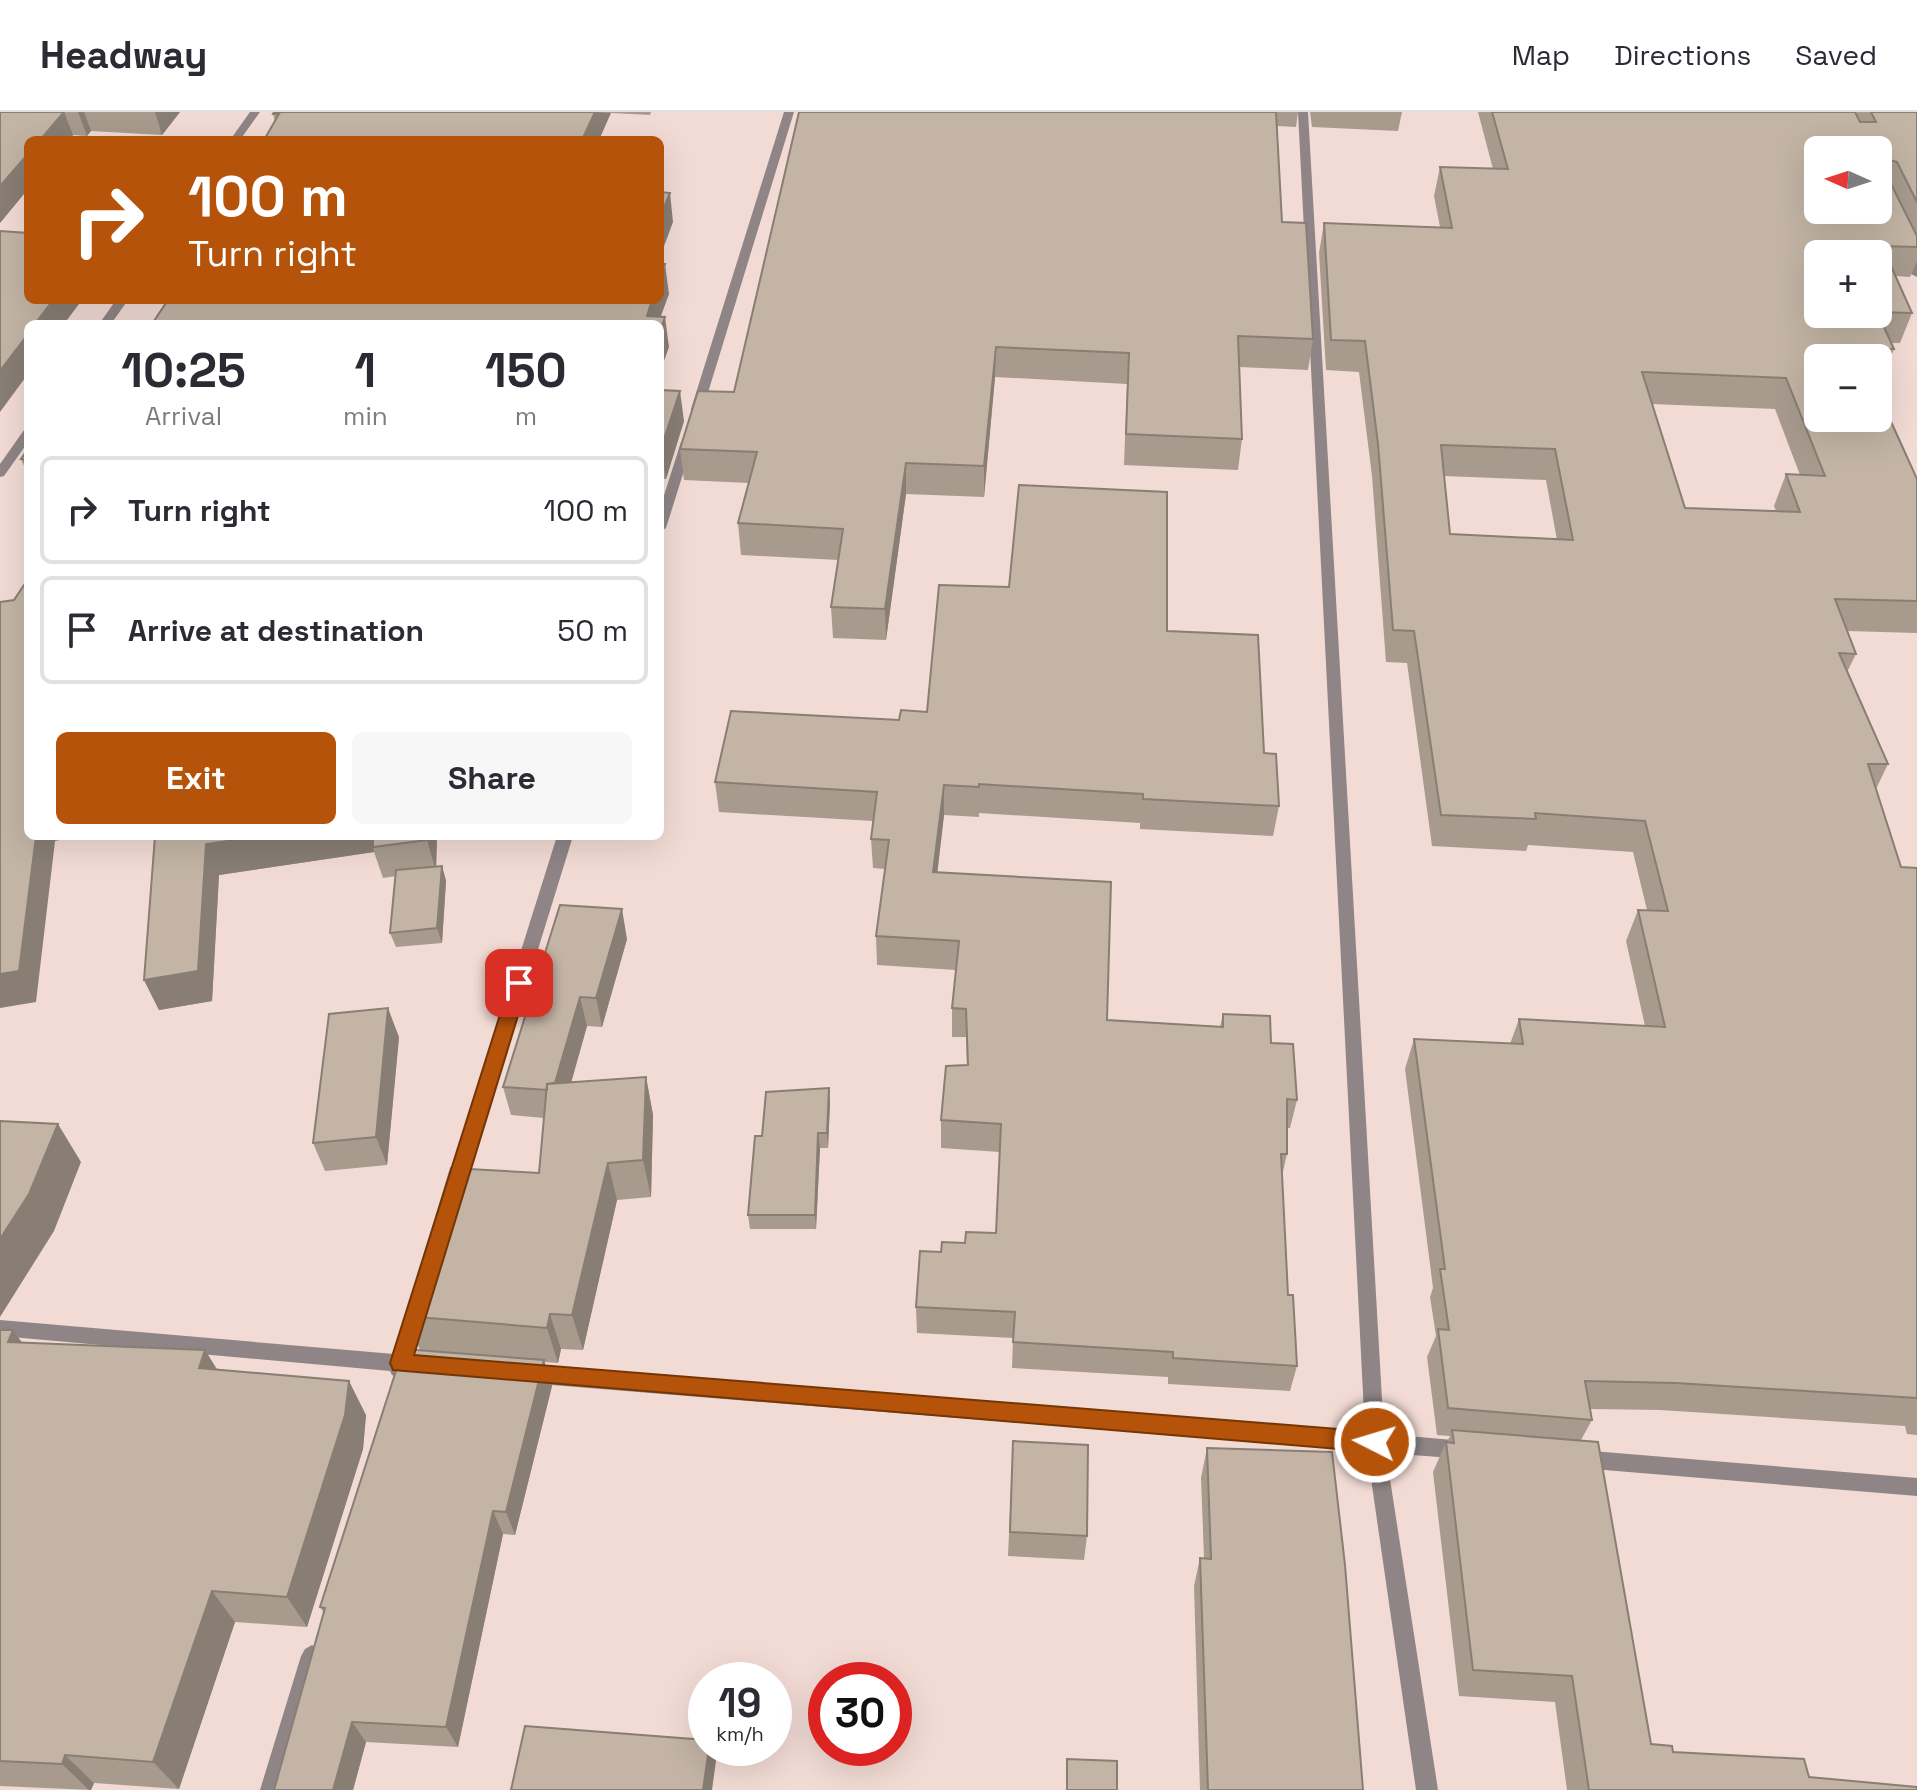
<!DOCTYPE html>
<html lang="en">
<head>
<meta charset="utf-8">
<style>
  body { margin:0; font-family:"Space Grotesk",sans-serif; background:#f7f7f7; color:#2b2b33; height:100vh; display:flex; flex-direction:column; font-size:30px; white-space:nowrap }
  * { box-sizing:border-box; margin:0 }
  p { font-size:26px; color:#7c7c81 }
  .icon { flex:none; width:44px; height:44px; fill:none; stroke:currentColor; stroke-width:2; stroke-linecap:round; stroke-linejoin:round }
  .map { position:relative; flex:1; overflow:hidden }
  .drawer { position:absolute; left:24px; top:208px; width:640px; height:520px; display:flex; flex-direction:column; background:#fff; border-radius:12px; box-shadow:0 8px 32px #0002 }
  .drawer>* { flex:none }
  .hud { position:absolute; left:24px; top:24px; width:640px; height:168px; border-radius:12px; box-shadow:0 8px 32px #0002; background:#b45309; color:#fff; overflow:hidden }
  .needle { width:52px; rotate:273deg }
  .buttons { position:absolute; left:1804px; top:24px; display:grid; gap:16px }
  .buttons a { display:grid; place-items:center; width:88px; height:88px; border-radius:12px; background:#fff; box-shadow:0 8px 32px #0002; font-size:40px }
  .speed { position:absolute; left:688px; top:1550px; display:flex; gap:16px; font-size:40px; font-weight:700; text-align:center }
  .speed>* { display:grid; place-content:center; width:104px; height:104px; border-radius:50%; background:#fff; box-shadow:0 8px 32px #0002; line-height:1 }
  .speed small { font-size:20px; font-weight:400 }
  .speed .limit { border:12px solid #d22; background:#fff; color:#111 }
  .pin { position:absolute; display:grid; place-items:center; width:68px; height:68px; color:#fff; margin:-34px; border-radius:16px; box-shadow:0 4px 12px #0006 }
  .me { position:absolute; width:88px; margin:-44px; rotate:275deg; stroke-linejoin:round; filter:drop-shadow(0 0 6px #0008) }
  .turn { display:flex; align-items:center; gap:28px; height:168px; padding:0 32px; font-size:36px }
  .turn .icon { width:104px; height:104px; stroke-width:2.5 }
  .turn b { display:block; font-size:56px; line-height:68px }
  .eta { display:flex; justify-content:space-evenly; align-items:center; height:136px; text-align:center }
  .eta b { font-size:48px; font-weight:600; line-height:56px }
  .cta { display:flex; gap:16px; margin-top:auto; padding:16px 32px }
  .cta a { flex:1; height:92px; border-radius:12px; background:#b45309; color:#fff; font-size:32px; font-weight:600; line-height:92px; text-align:center }
  .cta a+a { background:#f7f7f7; color:#2b2b33 }
  ul { padding:0; list-style:none }
  li { display:flex; align-items:center; gap:24px; height:108px; margin:0 16px 12px; padding:0 16px; border:4px solid #e1e1e2; border-radius:12px }
  li div { flex:1 }
  li b { display:block; font-size:30px }
  li em { font-style:normal }
  header { display:flex; align-items:center; gap:48px; box-sizing:border-box; height:112px; padding:0 40px; background:#fff; border-bottom:2px solid #e1e1e2 }
  header strong { font-size:38px }
  nav { display:flex; gap:44px; margin-inline-start:auto; font-size:28px }
  .map>svg:first-child { display:block }
  .lines { fill:none; stroke-linecap:round; stroke-linejoin:round }
  .street { fill:#8f8586; fill-rule:evenodd }
  .wall { fill:#a89b8e; fill-rule:evenodd }
  .shaded-wall { fill:#887e74 }
  .building { fill:#c3b4a5; stroke:#887e74; stroke-width:2; fill-rule:evenodd }
  .route { fill:#b45309; stroke:#753606; stroke-width:2 }
</style>
</head>
<body>
<header>
<strong>Headway</strong>
<nav><a>Map</a><a>Directions</a><a>Saved</a></nav>
</header>
<div class="map">
<svg width="1917" height="1678" viewBox="0 0 1917 1678">
  <rect width="100%" height="100%" fill="#f2dbd4"/>
  <g class="lines">
    <path class="street" d="M250,0H260L240,28H230Z
      M784,0H794L703,297L701,300H693L691,297Z
      M1298,0H1308L1384,1322L1465,1329L1472,1332L1475,1338L1472,1344L1465,1347L1386,1341L1438,1678H1416L1367,1339L527,1271L520,1268L517,1262L520,1256L527,1253L1365,1321Z
      M1905,133L1909,134L1917,150V165L1911,162L1900,136Z
      M116,188H128L111,212H99Z
      M28,317V330L4,364L0,365V352L24,318Z
      M687,326L693,330L666,416L660,420V396L681,330Z
      M557,724H573L465,1074L462,1079L456,1081L450,1079L447,1074Z
      M417,1191L424,1193L426,1199L413,1244L427,1247L430,1253L427,1259L420,1262L407,1260L399,1266L392,1263L390,1259L0,1224V1208L394,1242L408,1199L410,1193Z
      M1580,1338L1917,1366V1384L1580,1356L1573,1353L1570,1347L1573,1341Z
      M312,1533L319,1537L323,1544L282,1678H260L301,1544L305,1537Z"/>
  </g>
  <path class="wall" d="M0,0H180L162,23L91,19L87,24L73,23L70,28H28V77L0,111Z
    M274,0H651L650,3L611,1L275,10L273,2Z
    M799,0H1298L1296,15L1278,14L1277,19L1282,110L1313,227L1308,258L1239,255L1242,327L1238,358L1124,353L1127,272L995,265L984,385L906,382L886,528L833,526L831,495L838,448L741,443L738,411L749,371L684,368L680,337L734,280Z
    M1310,0H1402L1398,19L1312,15Z
    M1478,0H1917V149L1910,165L1896,164L1912,201L1900,231H1891L1894,237L1881,267H1878V246H1818L1917,367V521L1847,519L1856,542L1847,560L1888,652L1876,677L1901,755L1917,756V1323L1907,1322L1905,1314L1660,1298L1590,1297L1592,1308L1581,1328L1651,1632L1673,1640L1809,1665L1917,1678H1567L1555,1590L1459,1584L1433,1360L1446,1330H1447L1450,1324L1437,1323L1427,1245L1436,1224L1430,1185L1433,1176L1405,957L1414,927L1510,932L1519,907L1645,914L1626,829L1638,798H1647L1633,740L1528,733L1526,739L1432,734L1407,551L1386,550L1372,364L1359,260L1326,258L1319,141L1324,111L1440,115L1434,84L1440,55L1493,57ZM1878,142V202H1818ZM1652,292L1775,297L1800,363L1786,362L1774,394L1776,399L1685,396ZM1444,364L1546,368L1557,428L1450,422Z
    M660,278L684,309L666,367H660Z
    M28,337V363L21,347Z
    M1167,519L1264,641L1279,694L1273,724L1140,717V711L979,701V705L944,703L937,761L1107,908L1220,915L1223,902L1271,931L1297,988L1290,1016H1287V1042L1282,1064L1288,1183L1297,1254L1290,1279L1168,1272V1265L1012,1256L1013,1226L917,1221L916,1195L941,1140L996,1121L1000,1040L941,1036V1008L967,953L966,925H952V896L956,858L877,853L876,824L885,757L873,756L871,727L873,709L719,700L715,670Z
    M155,724H437L436,755L442,754L446,769L442,831L396,835L390,821L396,764L383,766L374,740L219,763L212,889L159,898L144,868Z
    M627,827L602,915L587,914L571,970L646,965L653,1003L651,1085L617,1088L583,1238L561,1237L558,1251L544,1250L552,1274L515,1423L503,1422L458,1635L366,1630L353,1678L324,1501L320,1495L420,1238L406,1204L539,1061L544,1006L511,1003L503,975Z
    M399,925L387,1053L325,1059L313,1031Z
    M829,976L830,991L828,1036H820L816,1117H750L748,1103Z
    M0,1218H13L22,1231L205,1238L217,1257L366,1303L363,1337L307,1515L235,1510L179,1677L94,1671L91,1678L0,1674Z
    M1013,1329L1087,1424L1084,1448L1008,1444Z
    M1207,1336L1363,1678H1200L1194,1474L1200,1446H1204L1201,1366Z"/>
  <path class="shaded-wall" d="M64,0L73,23L70,28H40Z
    M78,0H84L91,19L87,24Z
    M155,0H180L162,23Z
    M595,0L611,1L599,28H582Z
    M28,42V77L0,111V74Z
    M670,81L673,110L660,145V105Z
    M665,152L669,182L658,212L647,204L652,188H660V166Z
    M53,188H82L64,212H35Z
    M665,205L669,235L660,260V219Z
    M28,222V262L0,300V259Z
    M996,235L995,265L984,385V354Z
    M680,279L684,309L666,367L661,336Z
    M906,351V382L886,528L885,497Z
    M944,673V703L934,790L933,760Z
    M36,724H78L55,729L36,890L0,896V862Z
    M262,724H379L373,735L374,740L219,763L212,889L159,898L144,868L206,732Z
    M427,724H437L436,759L427,728Z
    M442,754L446,769L442,831L437,816Z
    M622,797L627,827L602,915L596,886Z
    M580,885L587,914L561,1007L553,978Z
    M388,896L399,925L387,1053L376,1025Z
    M646,965L653,1003L651,1085L643,1048Z
    M829,976L830,991L828,1036L827,1021Z
    M58,1012L81,1050L54,1119L0,1205V1127Z
    M818,1021L820,1036L816,1117L815,1103Z
    M608,1051L617,1088L583,1238L572,1203Z
    M550,1202L561,1237L558,1251L547,1216Z
    M13,1218L39,1254L8,1230Z
    M205,1238L226,1273L199,1256Z
    M544,1248L552,1274L515,1423L506,1400Z
    M349,1269L366,1303L363,1337L307,1515L287,1485Z
    M493,1399L503,1422L458,1635L446,1615Z
    M212,1479L235,1510L179,1677L153,1650Z
    M352,1610L366,1630L353,1678H333Z
    M709,1636H713L716,1649L712,1678H703Z
    M65,1643L94,1671L91,1678H89L62,1652Z"/>
  <path class="building" d="M0,0H64L40,28H28V42L0,74Z
    M274,0H595L582,28H264L279,2H273Z
    M799,0H1276L1282,110L1306,111L1313,227L1238,224L1242,327L1126,322L1129,241L996,235L984,354L906,351L885,497L831,495L843,417L738,411L757,340L680,337L698,279L734,280Z
    M1492,0H1855L1860,10H1876L1871,0H1917V90L1897,50L1887,47V64L1917,124V135L1882,134L1912,201L1878,200V142H1818V202H1878L1894,237L1857,236L1862,246H1818V306H1878V281L1917,367V489L1835,487L1856,542L1839,541L1888,652H1868L1901,755L1917,756V1286L1676,1271L1585,1269L1592,1308L1448,1296L1438,1217L1449,1218L1440,1157H1445L1414,927L1523,932L1519,907L1665,915L1638,798L1668,799L1645,709L1535,701L1536,707L1441,703L1414,519L1393,518L1378,332L1365,229L1331,228L1324,111L1452,116L1440,55L1508,57ZM1818,38H1878V98H1818ZM1642,260L1786,266L1825,364L1786,362L1800,400L1685,396ZM1441,333L1555,337L1573,428L1450,422Z
    M660,80L670,81L660,105Z
    M0,119L28,121V188H53L35,212H28V222L0,259Z
    M660,152H665L660,166Z
    M168,188H652L647,204L665,205L660,219V212H152Z
    M660,278L680,279L661,336H660Z
    M28,337V348L21,347Z
    M1019,373L1167,380V519L1258,523L1264,641L1276,642L1279,694L1143,687V682L979,672V675L944,673L933,760L1111,770L1107,908L1223,915V902L1270,904L1271,931L1293,932L1297,988L1287,987V1042H1281L1288,1183H1293L1297,1254L1173,1246V1240L1013,1230L1015,1200L916,1195L920,1139L941,1140L942,1130L965,1131L966,1120L996,1121L1001,1012L941,1008L946,954L968,953L966,897L952,896L959,829L876,824L889,728L871,727L877,680L715,670L731,599L899,608L901,598L927,600L939,473L1009,475Z
    M28,467V724H36L19,859L0,862V490L14,488Z
    M155,724H262L206,732L198,859L144,868Z
    M373,724H427V728L373,735Z
    M442,754L437,816L390,821L396,758Z
    M560,793L622,797L596,886L580,885L555,971L547,972V978L503,975Z
    M388,896L376,1025L313,1031L329,902Z
    M646,965L643,1048L608,1051L572,1203L550,1202L547,1216L406,1204L451,1056L539,1061L547,972Z
    M829,976L827,1021H818L815,1103H748L755,1024H762L766,980Z
    M0,1009L58,1012L29,1082L0,1127Z
    M0,1218H13L8,1230L205,1238L199,1256L349,1269L345,1303L287,1485L212,1479L153,1650L65,1643L62,1652L0,1649Z
    M403,1237L544,1248L506,1400L493,1399L446,1615L352,1610L333,1678H274L325,1496L320,1495Z
    M1452,1318L1598,1330L1651,1632L1672,1634L1673,1640L1804,1647L1809,1665L1917,1675V1678H1589L1572,1564L1473,1558L1446,1330L1454,1331Z
    M1013,1329L1088,1333L1087,1424L1010,1420Z
    M1207,1336L1332,1340L1345,1453L1363,1678H1208L1200,1446L1211,1447Z
    M525,1614L706,1628V1636H709L703,1678H511Z
    M1067,1647L1117,1649V1678H1067Z"/>
  <path class="route" d="M519,864L528,871L414,1243L1375,1320L1383,1323L1387,1330L1383,1337L1375,1340L393,1258L390,1251L510,871Z"/>
</svg>
<div class="buttons">
<a><svg class="needle" viewBox="-14 -14 28 28"><path d="M0-13l5 13h-10z" fill="#e53935"/><path d="M0 13l5-13h-10z" fill="#7c7c81"/></svg></a>
<a>+</a>
<a>−</a>
</div>
<div class="speed"><div>19<small>km/h</small></div><div class="limit">30</div></div>
<div class="pin" style="left:519px;top:871px;background:#d93025"><svg class="icon" aria-label="arrive" viewBox="0 0 24 24"><path d="M6 21V4h12l-3 4 3 4H6"/></svg></div>
<svg class="me" style="left:1375px;top:1330px" viewBox="-20 -20 40 40"><circle r="17" fill="#b45309" stroke="#fff" stroke-width="3"/><path d="M0-11L8 9 0 5-8 9z" fill="#fff"/></svg>
<div class="hud">
<div class="turn"><svg class="icon" aria-label="right" viewBox="0 0 24 24"><path d="M7 20v-9h11M14 6l5 5-5 5"/></svg><div><b>100 m</b>Turn right</div></div>
</div>
<section class="drawer">
<div class="eta">
<div><b>10:25</b><p>Arrival</p></div>
<div><b>1</b><p>min</p></div>
<div><b>150</b><p>m</p></div>
</div>
<ul>
<li><svg class="icon" aria-label="right" viewBox="0 0 24 24"><path d="M7 20v-9h11M14 6l5 5-5 5"/></svg><div><b>Turn right</b></div><em>100 m</em></li>
<li><svg class="icon" aria-label="arrive" viewBox="0 0 24 24"><path d="M6 21V4h12l-3 4 3 4H6"/></svg><div><b>Arrive at destination</b></div><em>50 m</em></li>
</ul>
<div class="cta"><a>Exit</a><a>Share</a></div>
</section>
</div>
</body>
</html>
